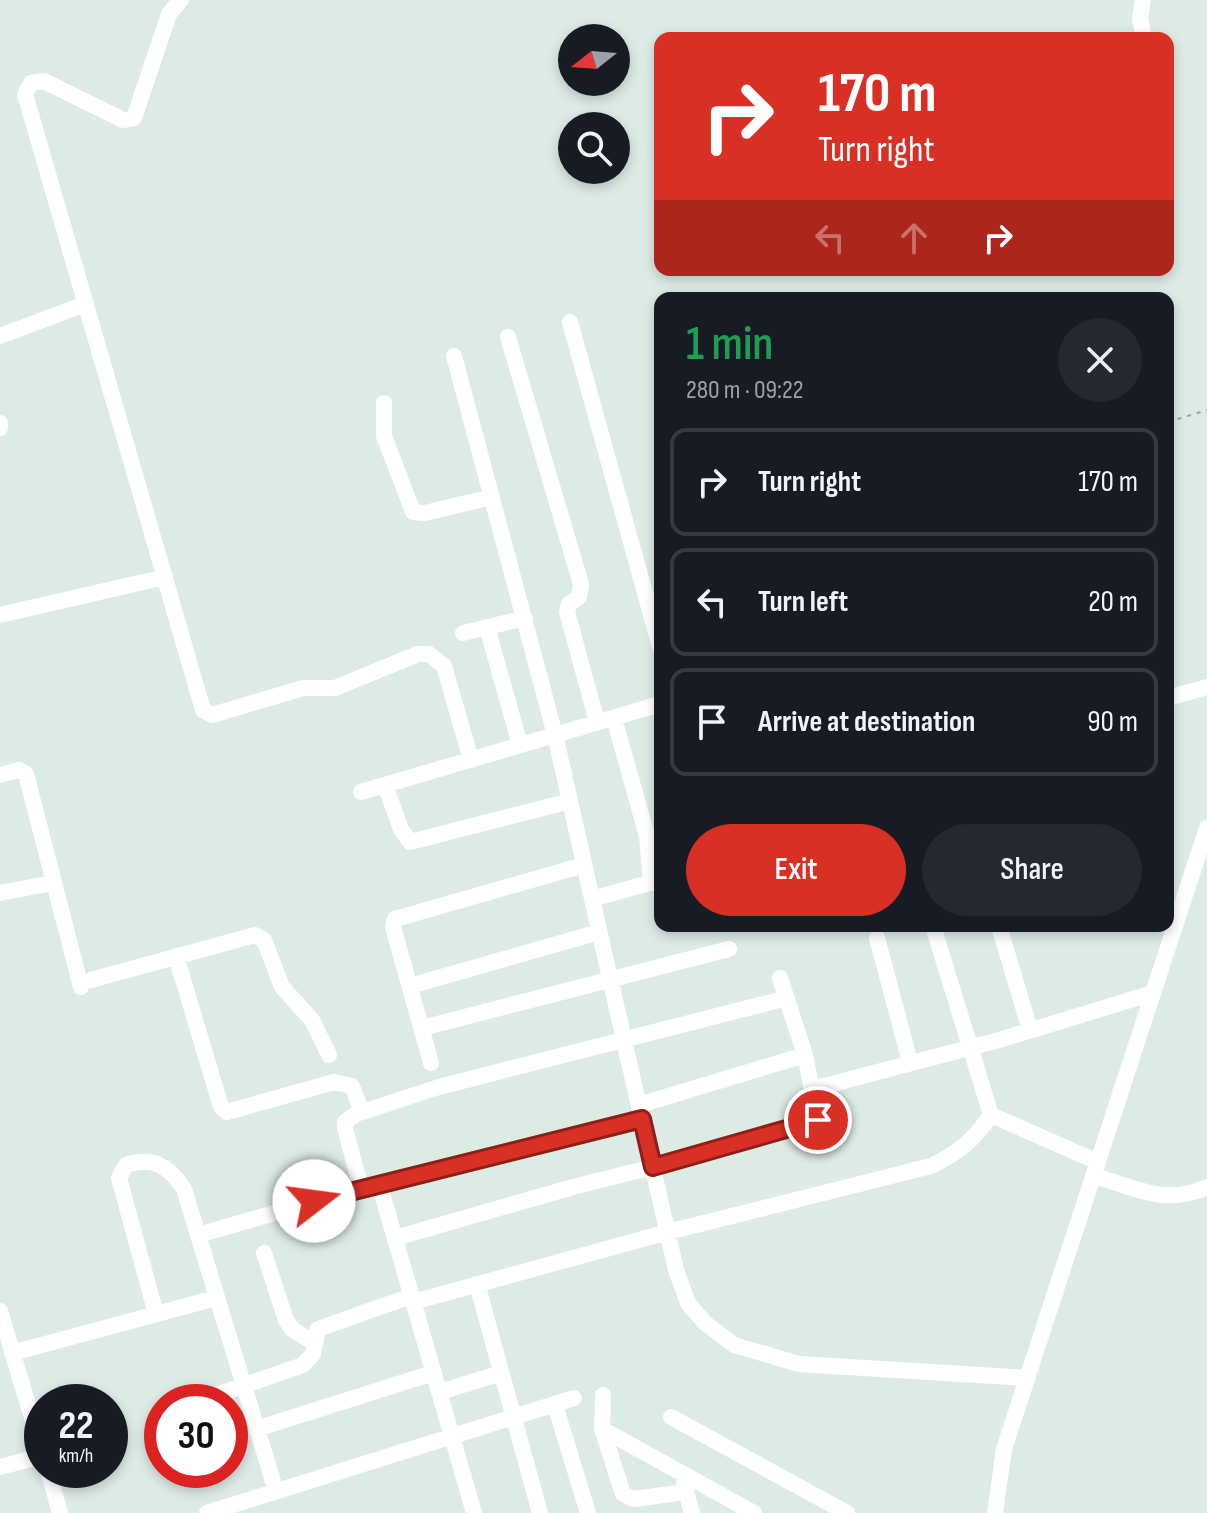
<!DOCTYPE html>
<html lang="en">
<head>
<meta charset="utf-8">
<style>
  body { margin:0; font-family:"Sofia Sans Condensed",sans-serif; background:#242831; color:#f1f3f6; height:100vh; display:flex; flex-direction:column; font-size:30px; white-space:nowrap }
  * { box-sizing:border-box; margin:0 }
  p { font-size:26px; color:#9ea1a6 }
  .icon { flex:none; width:44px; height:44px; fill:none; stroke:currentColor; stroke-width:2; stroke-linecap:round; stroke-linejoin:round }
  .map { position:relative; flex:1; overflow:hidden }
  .panel { position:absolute; left:654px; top:292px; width:520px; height:640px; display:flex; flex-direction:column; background:#171b24; border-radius:16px; box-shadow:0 4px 12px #0003 }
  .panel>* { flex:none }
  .guide { position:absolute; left:654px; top:32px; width:520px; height:244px; border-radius:16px; box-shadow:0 4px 12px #0003; background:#d93025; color:#fff; overflow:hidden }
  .needle { width:52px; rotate:253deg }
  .tools { position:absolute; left:558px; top:24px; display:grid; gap:16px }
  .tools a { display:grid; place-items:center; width:72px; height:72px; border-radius:50%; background:#171b24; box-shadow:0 4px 12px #0003; font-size:40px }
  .speed { position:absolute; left:24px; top:1384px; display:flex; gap:16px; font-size:40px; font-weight:700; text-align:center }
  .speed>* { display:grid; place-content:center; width:104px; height:104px; border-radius:50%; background:#171b24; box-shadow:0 4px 12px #0003; line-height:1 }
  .speed small { font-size:20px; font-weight:400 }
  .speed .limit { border:12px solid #d22; background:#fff; color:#111 }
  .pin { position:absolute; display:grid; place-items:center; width:68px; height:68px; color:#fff; margin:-34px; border:4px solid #fff; border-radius:50%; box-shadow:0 2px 8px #0007 }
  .me { position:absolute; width:88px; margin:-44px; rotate:75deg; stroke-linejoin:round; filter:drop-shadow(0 0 6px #0008) }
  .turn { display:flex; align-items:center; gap:28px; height:168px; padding:0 32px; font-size:36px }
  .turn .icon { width:104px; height:104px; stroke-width:2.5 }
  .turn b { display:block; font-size:56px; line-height:68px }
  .lanes { display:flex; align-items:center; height:76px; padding:0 32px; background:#0003; justify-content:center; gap:40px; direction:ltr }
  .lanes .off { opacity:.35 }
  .round { display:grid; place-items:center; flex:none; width:84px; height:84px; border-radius:42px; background:#242831 }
  .overview { display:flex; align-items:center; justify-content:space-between; height:136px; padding:0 32px }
  h1 { font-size:48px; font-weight:600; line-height:60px; color:#1e9e55 }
  .cta { display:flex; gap:16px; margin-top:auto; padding:16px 32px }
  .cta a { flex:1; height:92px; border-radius:48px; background:#d93025; color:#fff; font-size:32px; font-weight:600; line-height:92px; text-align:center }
  .cta a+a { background:#242831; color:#f1f3f6 }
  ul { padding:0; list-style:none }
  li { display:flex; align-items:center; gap:24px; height:108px; margin:0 16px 12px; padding:0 16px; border:4px solid #363941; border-radius:16px }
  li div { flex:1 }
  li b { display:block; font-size:30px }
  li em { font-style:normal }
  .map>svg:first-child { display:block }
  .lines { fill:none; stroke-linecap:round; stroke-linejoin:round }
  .path { stroke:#7ab1a1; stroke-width:2; stroke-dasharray:4 6; stroke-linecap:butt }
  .minor { stroke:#fff; stroke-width:16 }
  .route-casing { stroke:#8d1f18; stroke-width:20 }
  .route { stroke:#d93025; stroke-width:14 }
</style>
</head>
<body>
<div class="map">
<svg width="1207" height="1513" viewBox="0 0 1207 1513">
  <rect width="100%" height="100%" fill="#ddebe5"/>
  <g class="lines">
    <path class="path" d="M1168,422L1207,410"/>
    <path class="minor" d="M181,0L169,14L134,118L123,120L44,81L31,83L25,94L203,710L212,715L303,688H335L418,654H429L444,666L471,760
      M1143,0L1140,19L1144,38
      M570,322L660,647
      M0,336L85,304
      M508,337L581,584L579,597L569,604L567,612L597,722
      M454,356L555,735L676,1270L688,1303L705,1323L734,1345L799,1364L1028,1378
      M384,403V436L413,512L425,513L492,497
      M0,423V428
      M0,615L165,577
      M487,627L520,745
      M463,633L525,618
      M1168,698L1207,687
      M614,718L647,836L651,883
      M0,775L19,770L26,774L81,987
      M385,785L401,829L410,842L570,801
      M361,792L660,704
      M0,893L53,883
      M592,899L660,880
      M933,926L991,1115L1098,1162
      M999,926L1030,1030
      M877,938L910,1062
      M176,956L221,1107L227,1112L334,1082L352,1086L362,1112
      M91,980L255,935L264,940L282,987L312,1020L329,1055
      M410,986L599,932
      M422,1028L729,949
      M431,1063L393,927L395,919L584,865
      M813,1089L999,1040L1153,993
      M639,1105L805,1055
      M1094,1176C1138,1188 1163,1206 1207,1187
      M379,1183L474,1513
      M361,1188L345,1128V1122L356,1114L439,1087L787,998
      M198,1235L379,1183L642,1119
      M395,1238L573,1187L725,1149L818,1120L805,1055L780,978
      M264,1253L286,1320L292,1329L314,1343
      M477,1284L540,1513
      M413,1302L668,1232L931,1166C958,1153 974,1140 991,1115
      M0,1311L42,1451
      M156,1314L119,1178L126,1165C153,1156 169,1166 184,1189L276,1491
      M12,1353L216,1298
      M440,1392L501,1373
      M603,1395L602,1429L623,1494L634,1499L686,1492
      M196,1402L303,1365L313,1354L318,1329L411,1296
      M555,1405L588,1513
      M671,1417L847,1513
      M256,1429L433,1373
      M602,1429L754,1513
      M0,1467L42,1456
      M48,1470L60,1513
      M684,1484L692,1513
      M207,1513L574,1398
      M995,1513L1004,1449L1207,828"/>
  </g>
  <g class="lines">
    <g class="route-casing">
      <path id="route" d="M314,1201L642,1119L653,1167L818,1120"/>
    </g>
    <use href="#route" class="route"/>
  </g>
</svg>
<div class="tools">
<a><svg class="needle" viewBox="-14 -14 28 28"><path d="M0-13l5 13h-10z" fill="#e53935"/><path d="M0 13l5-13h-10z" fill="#9ea1a6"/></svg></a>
<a><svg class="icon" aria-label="search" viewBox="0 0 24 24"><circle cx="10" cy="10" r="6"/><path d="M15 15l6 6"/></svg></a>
</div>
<div class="speed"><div>22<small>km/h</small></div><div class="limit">30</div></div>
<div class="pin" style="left:818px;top:1120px;background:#d93025"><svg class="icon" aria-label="arrive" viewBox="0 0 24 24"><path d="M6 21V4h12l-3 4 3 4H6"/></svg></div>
<svg class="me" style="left:314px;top:1201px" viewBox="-20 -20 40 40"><circle r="19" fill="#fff"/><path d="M0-13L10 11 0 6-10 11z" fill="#d93025"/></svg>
<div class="guide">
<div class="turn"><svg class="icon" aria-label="right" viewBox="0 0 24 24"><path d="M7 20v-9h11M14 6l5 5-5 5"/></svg><div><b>170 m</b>Turn right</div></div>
<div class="lanes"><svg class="icon off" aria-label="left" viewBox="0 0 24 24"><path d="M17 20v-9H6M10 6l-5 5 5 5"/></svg><svg class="icon off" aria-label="ahead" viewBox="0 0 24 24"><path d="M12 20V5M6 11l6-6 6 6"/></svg><svg class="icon" aria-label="right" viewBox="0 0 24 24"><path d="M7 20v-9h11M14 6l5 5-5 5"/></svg></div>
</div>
<section class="panel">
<div class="overview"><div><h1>1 min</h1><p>280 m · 09:22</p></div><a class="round"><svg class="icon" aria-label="close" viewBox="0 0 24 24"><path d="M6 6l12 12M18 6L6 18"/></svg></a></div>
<ul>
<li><svg class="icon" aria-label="right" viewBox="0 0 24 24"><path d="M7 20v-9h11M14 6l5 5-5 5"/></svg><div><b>Turn right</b></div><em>170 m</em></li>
<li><svg class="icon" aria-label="left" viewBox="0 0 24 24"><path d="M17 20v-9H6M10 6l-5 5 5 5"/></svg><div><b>Turn left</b></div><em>20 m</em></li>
<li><svg class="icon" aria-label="arrive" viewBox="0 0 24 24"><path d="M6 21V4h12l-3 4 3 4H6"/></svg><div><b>Arrive at destination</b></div><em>90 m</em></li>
</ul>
<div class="cta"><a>Exit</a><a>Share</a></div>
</section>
</div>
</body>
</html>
